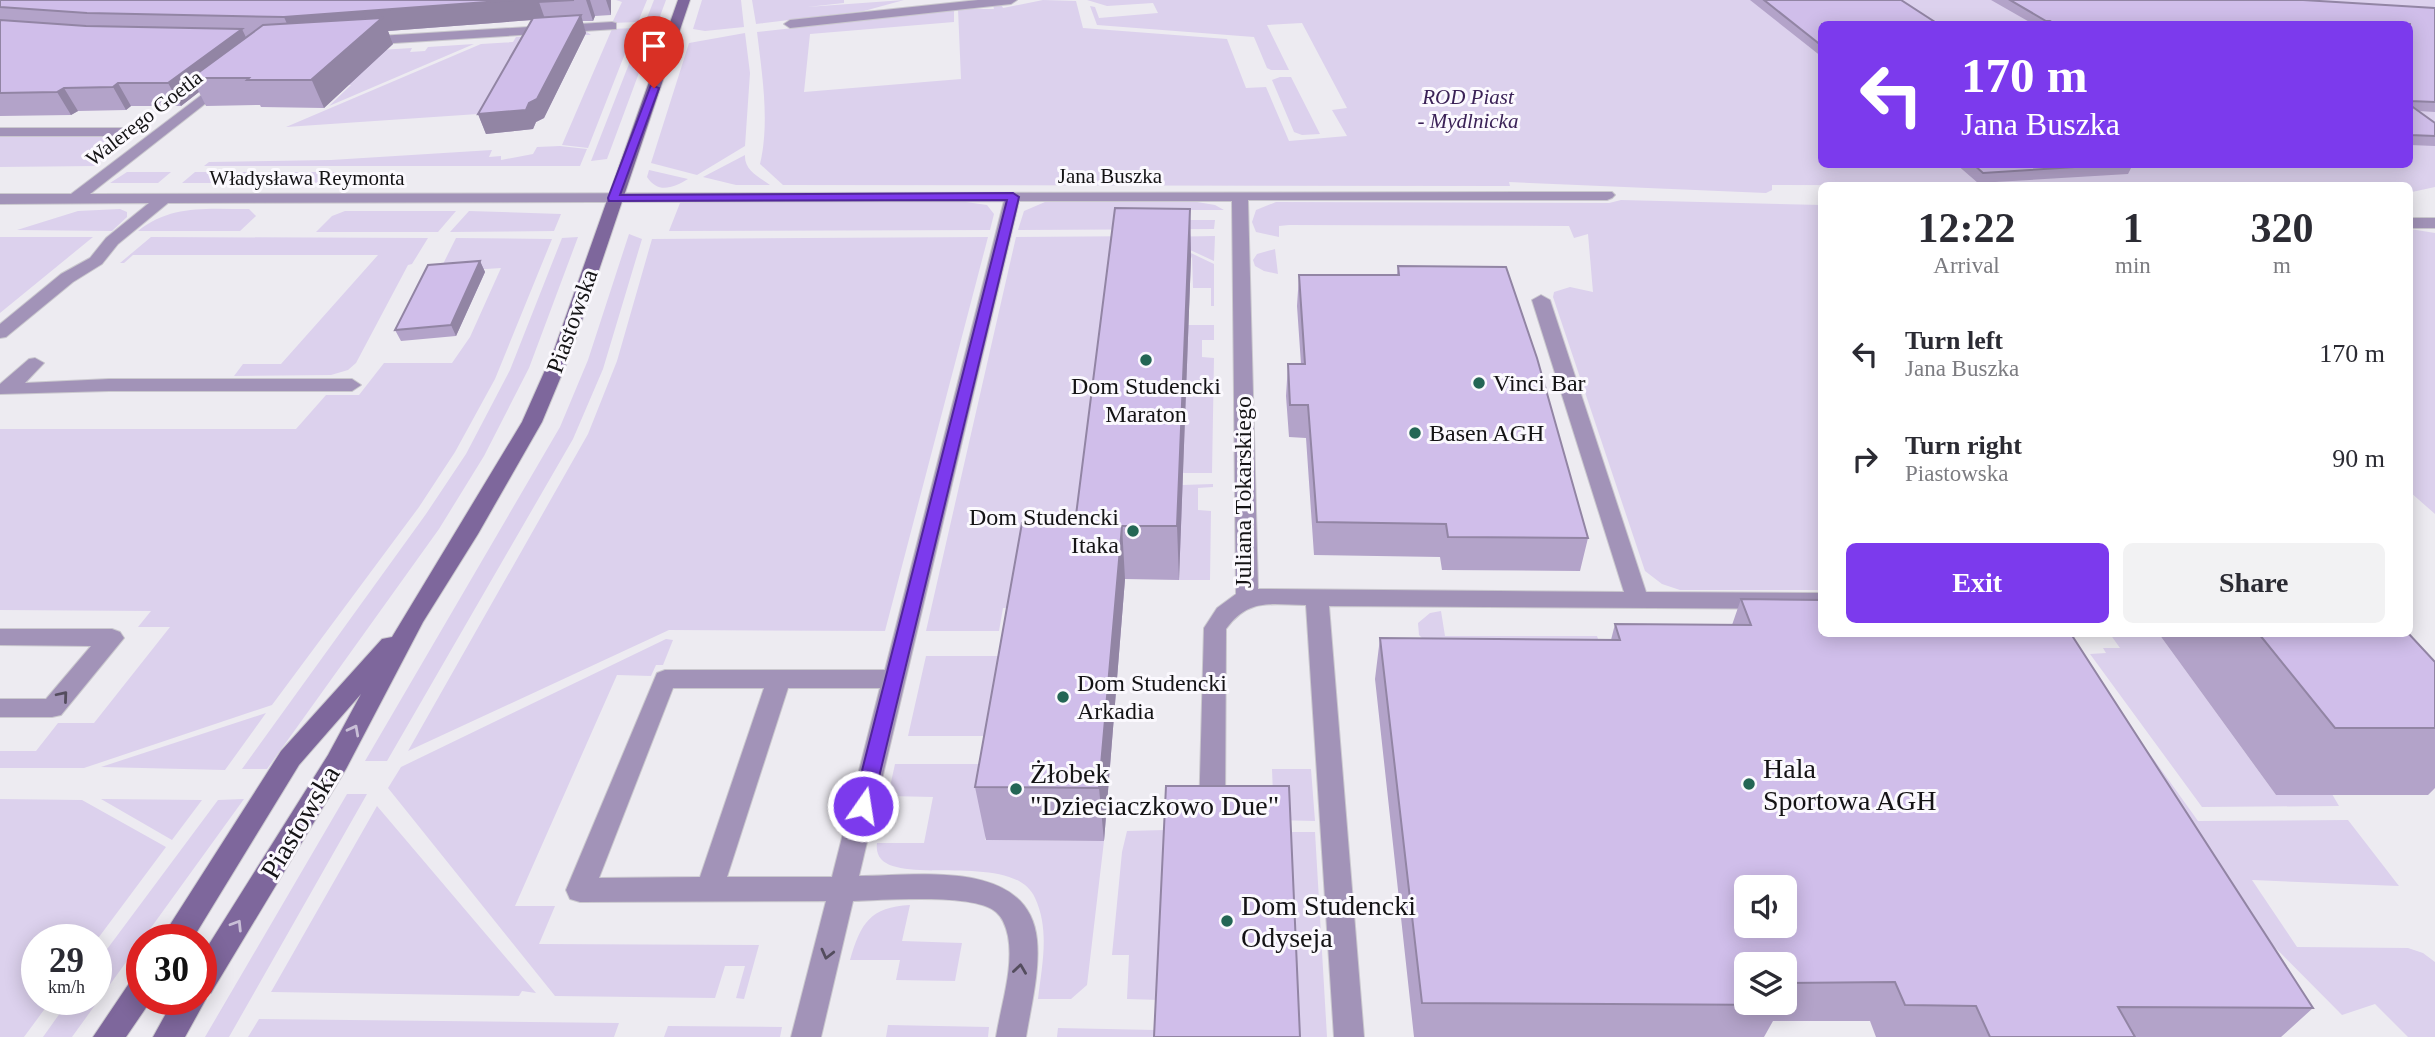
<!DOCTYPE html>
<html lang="en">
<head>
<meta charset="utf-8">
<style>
  body { margin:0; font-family:Georgia,serif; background:#f2f2f3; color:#2b2b33; height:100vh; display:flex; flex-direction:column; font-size:26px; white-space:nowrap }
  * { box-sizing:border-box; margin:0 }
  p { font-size:23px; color:#7c7c81 }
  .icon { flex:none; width:38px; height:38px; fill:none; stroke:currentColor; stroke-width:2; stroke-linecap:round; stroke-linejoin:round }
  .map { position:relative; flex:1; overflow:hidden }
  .side { position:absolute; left:1818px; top:182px; width:595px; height:455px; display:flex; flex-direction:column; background:#fff; border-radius:10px; box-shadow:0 4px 18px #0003 }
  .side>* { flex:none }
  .guide { position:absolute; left:1818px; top:21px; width:595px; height:147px; border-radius:10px; box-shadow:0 4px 18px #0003; background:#7c3aed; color:#fff; overflow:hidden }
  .controls { position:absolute; left:1734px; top:875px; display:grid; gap:14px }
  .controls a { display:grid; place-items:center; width:63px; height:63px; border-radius:10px; background:#fff; box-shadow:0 4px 18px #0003; font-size:35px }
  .speed { position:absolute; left:21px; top:924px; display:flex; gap:14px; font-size:35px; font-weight:700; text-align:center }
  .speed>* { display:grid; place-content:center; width:91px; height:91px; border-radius:50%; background:#fff; box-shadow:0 4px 18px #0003; line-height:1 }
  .speed small { font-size:18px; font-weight:400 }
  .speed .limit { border:10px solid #d22; background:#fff; color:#111 }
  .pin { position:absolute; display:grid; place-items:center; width:60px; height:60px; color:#fff; margin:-72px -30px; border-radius:50% 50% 50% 0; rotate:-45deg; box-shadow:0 0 7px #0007 }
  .pin .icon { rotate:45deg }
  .me { position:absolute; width:77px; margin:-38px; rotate:13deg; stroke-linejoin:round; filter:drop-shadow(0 0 5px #0008) }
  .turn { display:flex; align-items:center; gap:24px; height:147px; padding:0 28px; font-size:32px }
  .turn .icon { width:91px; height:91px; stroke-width:2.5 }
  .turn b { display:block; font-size:49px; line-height:60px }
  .eta { display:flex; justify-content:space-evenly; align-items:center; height:119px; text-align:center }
  .eta b { font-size:42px; font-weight:600; line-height:49px }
  .cta { display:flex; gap:14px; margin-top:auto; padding:14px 28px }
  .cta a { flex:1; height:80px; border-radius:10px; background:#7c3aed; color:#fff; font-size:28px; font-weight:600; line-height:80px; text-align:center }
  .cta a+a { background:#f2f2f3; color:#2b2b33 }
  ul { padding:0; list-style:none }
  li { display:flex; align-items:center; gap:21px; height:105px; padding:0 28px }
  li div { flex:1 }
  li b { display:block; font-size:26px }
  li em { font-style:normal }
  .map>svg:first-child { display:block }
  .green { fill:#dcd1ed; fill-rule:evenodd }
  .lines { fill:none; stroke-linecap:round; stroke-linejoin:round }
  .street-casing { stroke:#cac8ce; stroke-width:2 }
  .secondary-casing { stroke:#cac8ce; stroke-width:2 }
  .street { fill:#a293b8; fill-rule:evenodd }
  .secondary { fill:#7e679c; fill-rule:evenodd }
  .wall { fill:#b3a3c9; fill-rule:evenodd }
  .shaded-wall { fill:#9285a4 }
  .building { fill:#d0beea; stroke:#9285a4; stroke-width:2; fill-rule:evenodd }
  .oneway { stroke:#544d5e }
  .oneway2 { stroke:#c9bfd7 }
  .route { fill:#7c3aed; stroke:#51269a; stroke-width:2 }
  .poi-dot { fill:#246655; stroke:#fbf9fe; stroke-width:2.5 }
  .labels { text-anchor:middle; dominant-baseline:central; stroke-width:6; stroke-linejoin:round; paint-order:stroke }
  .far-park-label { font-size:21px; font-style:italic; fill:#3b2257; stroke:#fbf9fe }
  .far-street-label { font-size:21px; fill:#141315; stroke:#fbf9fe }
  .street-label { font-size:24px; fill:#141315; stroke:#fbf9fe }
  .poi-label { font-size:24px; fill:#141315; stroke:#fbf9fe; text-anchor:start }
  .near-poi-label { font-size:28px; fill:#141315; stroke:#fbf9fe; text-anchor:start }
  .near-street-label { font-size:28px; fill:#141315; stroke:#fbf9fe }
</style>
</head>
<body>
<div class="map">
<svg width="2435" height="1037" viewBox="0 0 2435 1037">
  <rect width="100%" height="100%" fill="#edebf1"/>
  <path class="green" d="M616,0H647L638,22L612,23L622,2Z
    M654,0H666L607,159L591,161Z
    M702,0H741L744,27L705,31L693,29Z
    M752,0H844V3L807,7L904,0L864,11L756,24Z
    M1043,0L1076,1L1083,28L1227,39L1246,88L1266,87L1289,141L1347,136L1332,110L1347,108L1302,23L1267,25L1289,70H1271L1267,68L1254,37L1097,25L1090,6L1095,7L1099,18L1158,13L1153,3L1107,6L1087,0H2435V187L2412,192L2410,186L1772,185V190L1766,193L1509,182L1510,186L783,185L760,164C770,122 762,74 757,32L954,10V22L810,34L804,92L961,79L958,9H994L993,5L1001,4L1003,8ZM1822,24H2410V164H1822Z
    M635,28L588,148L562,145L612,29Z
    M587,32L591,35H584L502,105L478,114L286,127L481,44L513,42L516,37Z
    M745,33L750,73L745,146L697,175L651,163L689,43Z
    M474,44L329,106L351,85L328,84L299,55L412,48L410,52L425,51L428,47Z
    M1280,77H1291L1320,134L1302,135L1294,132L1272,80Z
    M0,135H124L131,137L95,166L0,167Z
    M560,146L587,149L580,166H204L209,162L331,160L492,150L489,157L501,156V160L533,154L537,147Z
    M745,155C744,170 759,177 770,185H736L703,177Z
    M649,170L688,179C673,188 658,194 647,177Z
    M127,172H171L158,183H110Z
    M195,172H348L336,183H182Z
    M1621,200L1822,205V590H1680L1662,584L1645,571L1553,297L1554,292L1570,287L1593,292L1588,234L1574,238L1569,226L1289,225L1279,226V237L1256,232L1252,222L1256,210L1276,202L1609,203Z
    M738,201L966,202L987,205L994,214L990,230L669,231L680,203Z
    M1045,202H1197L1215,205L1224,210H1175V220H1215L1214,229L1018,230L1024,211Z
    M120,209L127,212V217L112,231L17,230L78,211Z
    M249,209L256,216L240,231H138C171,204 208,209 249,209Z
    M345,211H456L438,232H316L332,216Z
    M469,211L561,214L554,231L450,232Z
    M2410,229L2435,233V514L2410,492Z
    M629,234L642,239L603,369L573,439L387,761H365L560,427L588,360Z
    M1155,236L1214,264V306H1211V288H1193L1192,256L1080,577L1024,608H1003L999,631H926L1016,237Z
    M1215,236L1214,261L1162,237Z
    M0,237H93L0,313Z
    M151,237L428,238L412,264L408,265L356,363L348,370L331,375L234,376L243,364H281L378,255H133L124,263H120Z
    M578,237L529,368L484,456L439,529L267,769H242L426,514L466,454L510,370L562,238Z
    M988,237L885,631L669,630L408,751L588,434L617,361L652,239Z
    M456,238L552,239L495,379L455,452L419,507L272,705L84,768H0V751H36L58,723H94L170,627H138L151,611L0,610V429H296L326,395H359L384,363H452L470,337L501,268L471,270L441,268Z
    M1275,249L1278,274L1264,271L1255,266L1253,260L1257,254Z
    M1188,325H1214V340H1202V357L1214,358L1212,473H1183Z
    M1213,484V487L1198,488V510L1211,511L1210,580H1179L1182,485Z
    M1441,611L1445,636H1597L1602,650L1426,642L1419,635L1418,623L1430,613Z
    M2110,634H2159L2276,795L2332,794L2339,806L2202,807L2090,654L2106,653L2103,648H2120Z
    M666,639L673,640L663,665H656L651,676L617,675L515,906H555L539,944L759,945L744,999L736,998L745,966H725L715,998L555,996L388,788L401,767Z
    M926,656H1017L1004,736H908Z
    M2089,669L2198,821L2348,820L2399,886L2252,880L2297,947L2408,948L2423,953L2435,962V1037H2408L2375,1004L2342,1015L2230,902Z
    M266,713L225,770L101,767Z
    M895,764H998L985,840L1104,841L1087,985L1071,999H1038C1042,965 1050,930 1035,898C1011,844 870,897 877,843H924L933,797L888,796Z
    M1272,769H1311L1315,821L1274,820Z
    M347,794H367L229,1037H205Z
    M0,799L82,800L166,847L96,941L37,940V999H52L24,1037H0Z
    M101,799L202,800L172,840Z
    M244,799L72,1037H43L70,999H96V964L218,800Z
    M377,806L536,993L522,991L519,996L271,992Z
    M1165,830L1161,1000L1127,999L1129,955H1112L1122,852L1127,831Z
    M1285,832H1315L1327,1037H1294Z
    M910,905L902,941L962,943L955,981L896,980L900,960H850C861,923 870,907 910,905Z
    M259,1019L619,1023L614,1037H248Z
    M888,1025L989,1027L988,1037H886Z
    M668,1026L782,1027L780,1037H664Z
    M1058,1028L1155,1030V1037H1057Z"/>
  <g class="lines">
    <g class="street-casing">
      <path id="street" d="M978,0H1017L1011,4L790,28L784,24L790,20Z
        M612,22L616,23V29L362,45L356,41L362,37Z
        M224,78L229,79V85L90,194L1612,192L1615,195L1612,198L1607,200H1248L1258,589L1624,592L1532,300L1541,295L1550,300L1646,592L1822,593V609L1329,606L1364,1037H1334L1306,605C1271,605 1249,597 1226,629L1225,815L1221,823L1212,826L1203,823L1199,815L1204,628L1217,608L1236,594L1232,201H1019L859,876C917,876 1029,858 1037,940C1040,972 1031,1006 1026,1037H996C1001,1005 1014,968 1008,936C1006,927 1003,918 996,912C976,893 884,900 853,901L821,1037H791L826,901L580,902L570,899L566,890L657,673L665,670H885L1004,201L168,203L118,244L102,264L73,282L6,337L0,338V324L61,274L90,258L106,238L149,203L0,204V194H71ZM673,688H764L700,877L599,878ZM788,688H880L832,877H727Z
        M0,128H131L138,132L131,136H0Z
        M2410,218H2435V228H2410Z
        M35,358L44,363L25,383L109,379H352L361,385L352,391H109L0,394V384L29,359Z
        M0,629H112L120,632L124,638L61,715L52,717H0V699H46L91,646L0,645Z"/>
    </g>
    <g class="secondary-casing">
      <path id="secondary" d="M678,0H690L572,350L542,422L478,534L423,622L346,769L211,993L204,995L206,999L185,1037H153L174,999H201V957L328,755L361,694L299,765L192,940H162L166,931L281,751L382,639L392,637L522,422L554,350Z
        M142,975V999H152L126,1037H93L132,979Z"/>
    </g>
    <use href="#street" class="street"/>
    <use href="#secondary" class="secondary"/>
  </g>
  <path class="wall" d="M0,0H611V15L595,16L593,21H582L586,33L544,118L536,122L533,129L486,134L478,114L532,20L388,31L393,44L324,108L261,107L260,105L206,106L199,92L181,106H131L126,110L78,111L71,115L0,116Z
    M1750,0H1901L1822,24V57Z
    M1991,0H2303L2435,8V112L2418,111L2435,136V146L2410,145V24H2033Z
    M1956,164H2133L2128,174L1978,183Z
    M1190,209L1191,257L1179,580L1125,579L1104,841L986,840L975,787L1075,523Z
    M480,261L485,272L456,336L401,341L395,330Z
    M1398,266L1588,538L1580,571L1442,570L1440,557L1314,555L1306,438L1289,437L1286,396L1288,364H1301L1297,306L1299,275H1397Z
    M1741,599L2313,1008L2281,1037H1876L1870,1021H1773L1764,1037H1414L1375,679L1380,638L1611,640L1615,624L1732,625ZM1785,964V1003H1746Z
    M2159,634H2409L2435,662V788L2428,795H2276Z"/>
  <path class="shaded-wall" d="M514,0H542L539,2L545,19L388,31L393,44L324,108L284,17Z
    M586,0H590L595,16L593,21Z
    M606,0H611V15Z
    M581,15L586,33L544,118L536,122L533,129L486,134L478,114L529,103Z
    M242,29L252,50L191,78L199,92L181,106L168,83Z
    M118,83L131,106L126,110L113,87Z
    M64,88L78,111L71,115L57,92Z
    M1190,209L1191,257L1179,580L1177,526Z
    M480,261L485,272L456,336L451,325Z
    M1122,526L1125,579L1104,841L1099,788Z"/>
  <path class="building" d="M0,0H514L284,17L87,13L0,7Z
    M540,0H574L539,2Z
    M1764,0H1901L1938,24H1822V46Z
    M2010,0H2303L2435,8V102L2410,101V24H2055L2050,21H2046Z
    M581,15L537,99L529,103L526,110L478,114L533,18Z
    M382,18L311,80H247L249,78H191L263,25Z
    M0,20L86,26L242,29L168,83H118L113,87L64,88L57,92L0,93Z
    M2410,105L2435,123V136L2410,135Z
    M1973,164H2122L1983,173Z
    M1115,208L1190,209L1177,526H1122L1099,788L975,787L1022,523H1075Z
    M480,261L451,325L395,330L428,265Z
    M1398,266L1506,267L1537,358L1588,538L1448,537L1446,524L1317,522L1308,405H1290L1288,364H1305L1299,275H1399Z
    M1741,599L1822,600V634H2071L2313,1008L2118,1007L2135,1037H1990L1976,1006L1905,1005L1895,982L1785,983V964H1746V1003H1782L1783,1005L1422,1003L1380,638L1620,640L1615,624L1751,625ZM1746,887H1785V926H1746Z
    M2259,634H2409L2435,662V728H2335Z
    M1166,786H1289L1300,1037H1154Z"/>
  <defs><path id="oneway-chevron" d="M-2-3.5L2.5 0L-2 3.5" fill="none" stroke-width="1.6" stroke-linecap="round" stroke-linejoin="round" transform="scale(1.75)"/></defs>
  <g class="oneway">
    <use href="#oneway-chevron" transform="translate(63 696) rotate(-50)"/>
    <use href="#oneway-chevron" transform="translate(827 954) rotate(104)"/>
    <use href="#oneway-chevron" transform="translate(1020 969) rotate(-82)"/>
  </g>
  <g class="oneway2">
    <use href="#oneway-chevron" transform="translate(354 730) rotate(-62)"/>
    <use href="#oneway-chevron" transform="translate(237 925) rotate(-58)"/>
  </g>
  <path class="route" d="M651,85L659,88L620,195L1013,193L1019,197L872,806L870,812L863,815L856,812L853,806L1007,200L609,201L608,198Z"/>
  <g class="poi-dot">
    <circle cx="1146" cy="360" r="7"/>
    <circle cx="1479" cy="383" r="7"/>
    <circle cx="1415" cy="433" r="7"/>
    <circle cx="1133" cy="531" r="7"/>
    <circle cx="1063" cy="697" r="7"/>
    <circle cx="1749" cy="784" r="7"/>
    <circle cx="1016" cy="789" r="7"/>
    <circle cx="1227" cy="921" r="7"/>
  </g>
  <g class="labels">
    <g class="far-park-label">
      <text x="1468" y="97">ROD Piast<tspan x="1468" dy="24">- Mydlnicka</tspan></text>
    </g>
    <g class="far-street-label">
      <text transform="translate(144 118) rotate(-38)">Walerego Goetla</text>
      <text x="1110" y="176">Jana Buszka</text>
      <text x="307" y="178">Władysława Reymonta</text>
    </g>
    <g class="street-label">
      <text transform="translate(572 321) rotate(-70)">Piastowska</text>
      <text transform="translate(1243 492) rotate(-90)">Juliana Tokarskiego</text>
    </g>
    <g class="poi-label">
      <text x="1493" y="383">Vinci Bar</text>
      <text x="1146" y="386" text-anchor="middle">Dom Studencki<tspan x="1146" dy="28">Maraton</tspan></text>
      <text x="1429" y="433">Basen AGH</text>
      <text x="1119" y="517" text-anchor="end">Dom Studencki<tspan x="1119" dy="28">Itaka</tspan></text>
      <text x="1077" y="683">Dom Studencki<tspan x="1077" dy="28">Arkadia</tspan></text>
    </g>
    <g class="near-poi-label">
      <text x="1763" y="768">Hala<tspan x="1763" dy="32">Sportowa AGH</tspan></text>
      <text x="1030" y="773">Żłobek<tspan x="1030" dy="32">"Dzieciaczkowo Due"</tspan></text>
      <text x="1241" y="905">Dom Studencki<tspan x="1241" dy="32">Odyseja</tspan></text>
    </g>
    <g class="near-street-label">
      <text transform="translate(300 822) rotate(-59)">Piastowska</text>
    </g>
  </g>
</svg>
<div class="controls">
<a><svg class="icon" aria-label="sound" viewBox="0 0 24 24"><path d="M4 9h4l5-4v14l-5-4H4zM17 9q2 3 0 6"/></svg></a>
<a><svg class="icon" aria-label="layers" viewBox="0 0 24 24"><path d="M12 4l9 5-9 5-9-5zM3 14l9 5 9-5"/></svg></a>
</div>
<div class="speed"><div>29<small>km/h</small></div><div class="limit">30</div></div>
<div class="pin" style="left:654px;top:88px;background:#d93025"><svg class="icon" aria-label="arrive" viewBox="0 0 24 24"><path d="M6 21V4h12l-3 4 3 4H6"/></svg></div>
<svg class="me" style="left:863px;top:806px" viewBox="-20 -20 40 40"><circle r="17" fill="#7c3aed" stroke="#fff" stroke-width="3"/><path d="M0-11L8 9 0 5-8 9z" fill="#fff"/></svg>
<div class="guide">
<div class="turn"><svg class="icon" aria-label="left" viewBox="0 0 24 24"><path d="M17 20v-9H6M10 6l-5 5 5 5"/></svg><div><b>170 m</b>Jana Buszka</div></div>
</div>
<section class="side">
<div class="eta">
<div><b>12:22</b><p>Arrival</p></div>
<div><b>1</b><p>min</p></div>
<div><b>320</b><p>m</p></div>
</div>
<ul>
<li><svg class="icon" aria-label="left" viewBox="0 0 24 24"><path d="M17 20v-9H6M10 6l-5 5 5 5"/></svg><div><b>Turn left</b><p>Jana Buszka</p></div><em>170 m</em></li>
<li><svg class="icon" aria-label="right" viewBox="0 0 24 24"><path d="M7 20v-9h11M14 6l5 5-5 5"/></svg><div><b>Turn right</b><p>Piastowska</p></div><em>90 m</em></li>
</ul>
<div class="cta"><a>Exit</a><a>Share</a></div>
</section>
</div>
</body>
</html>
